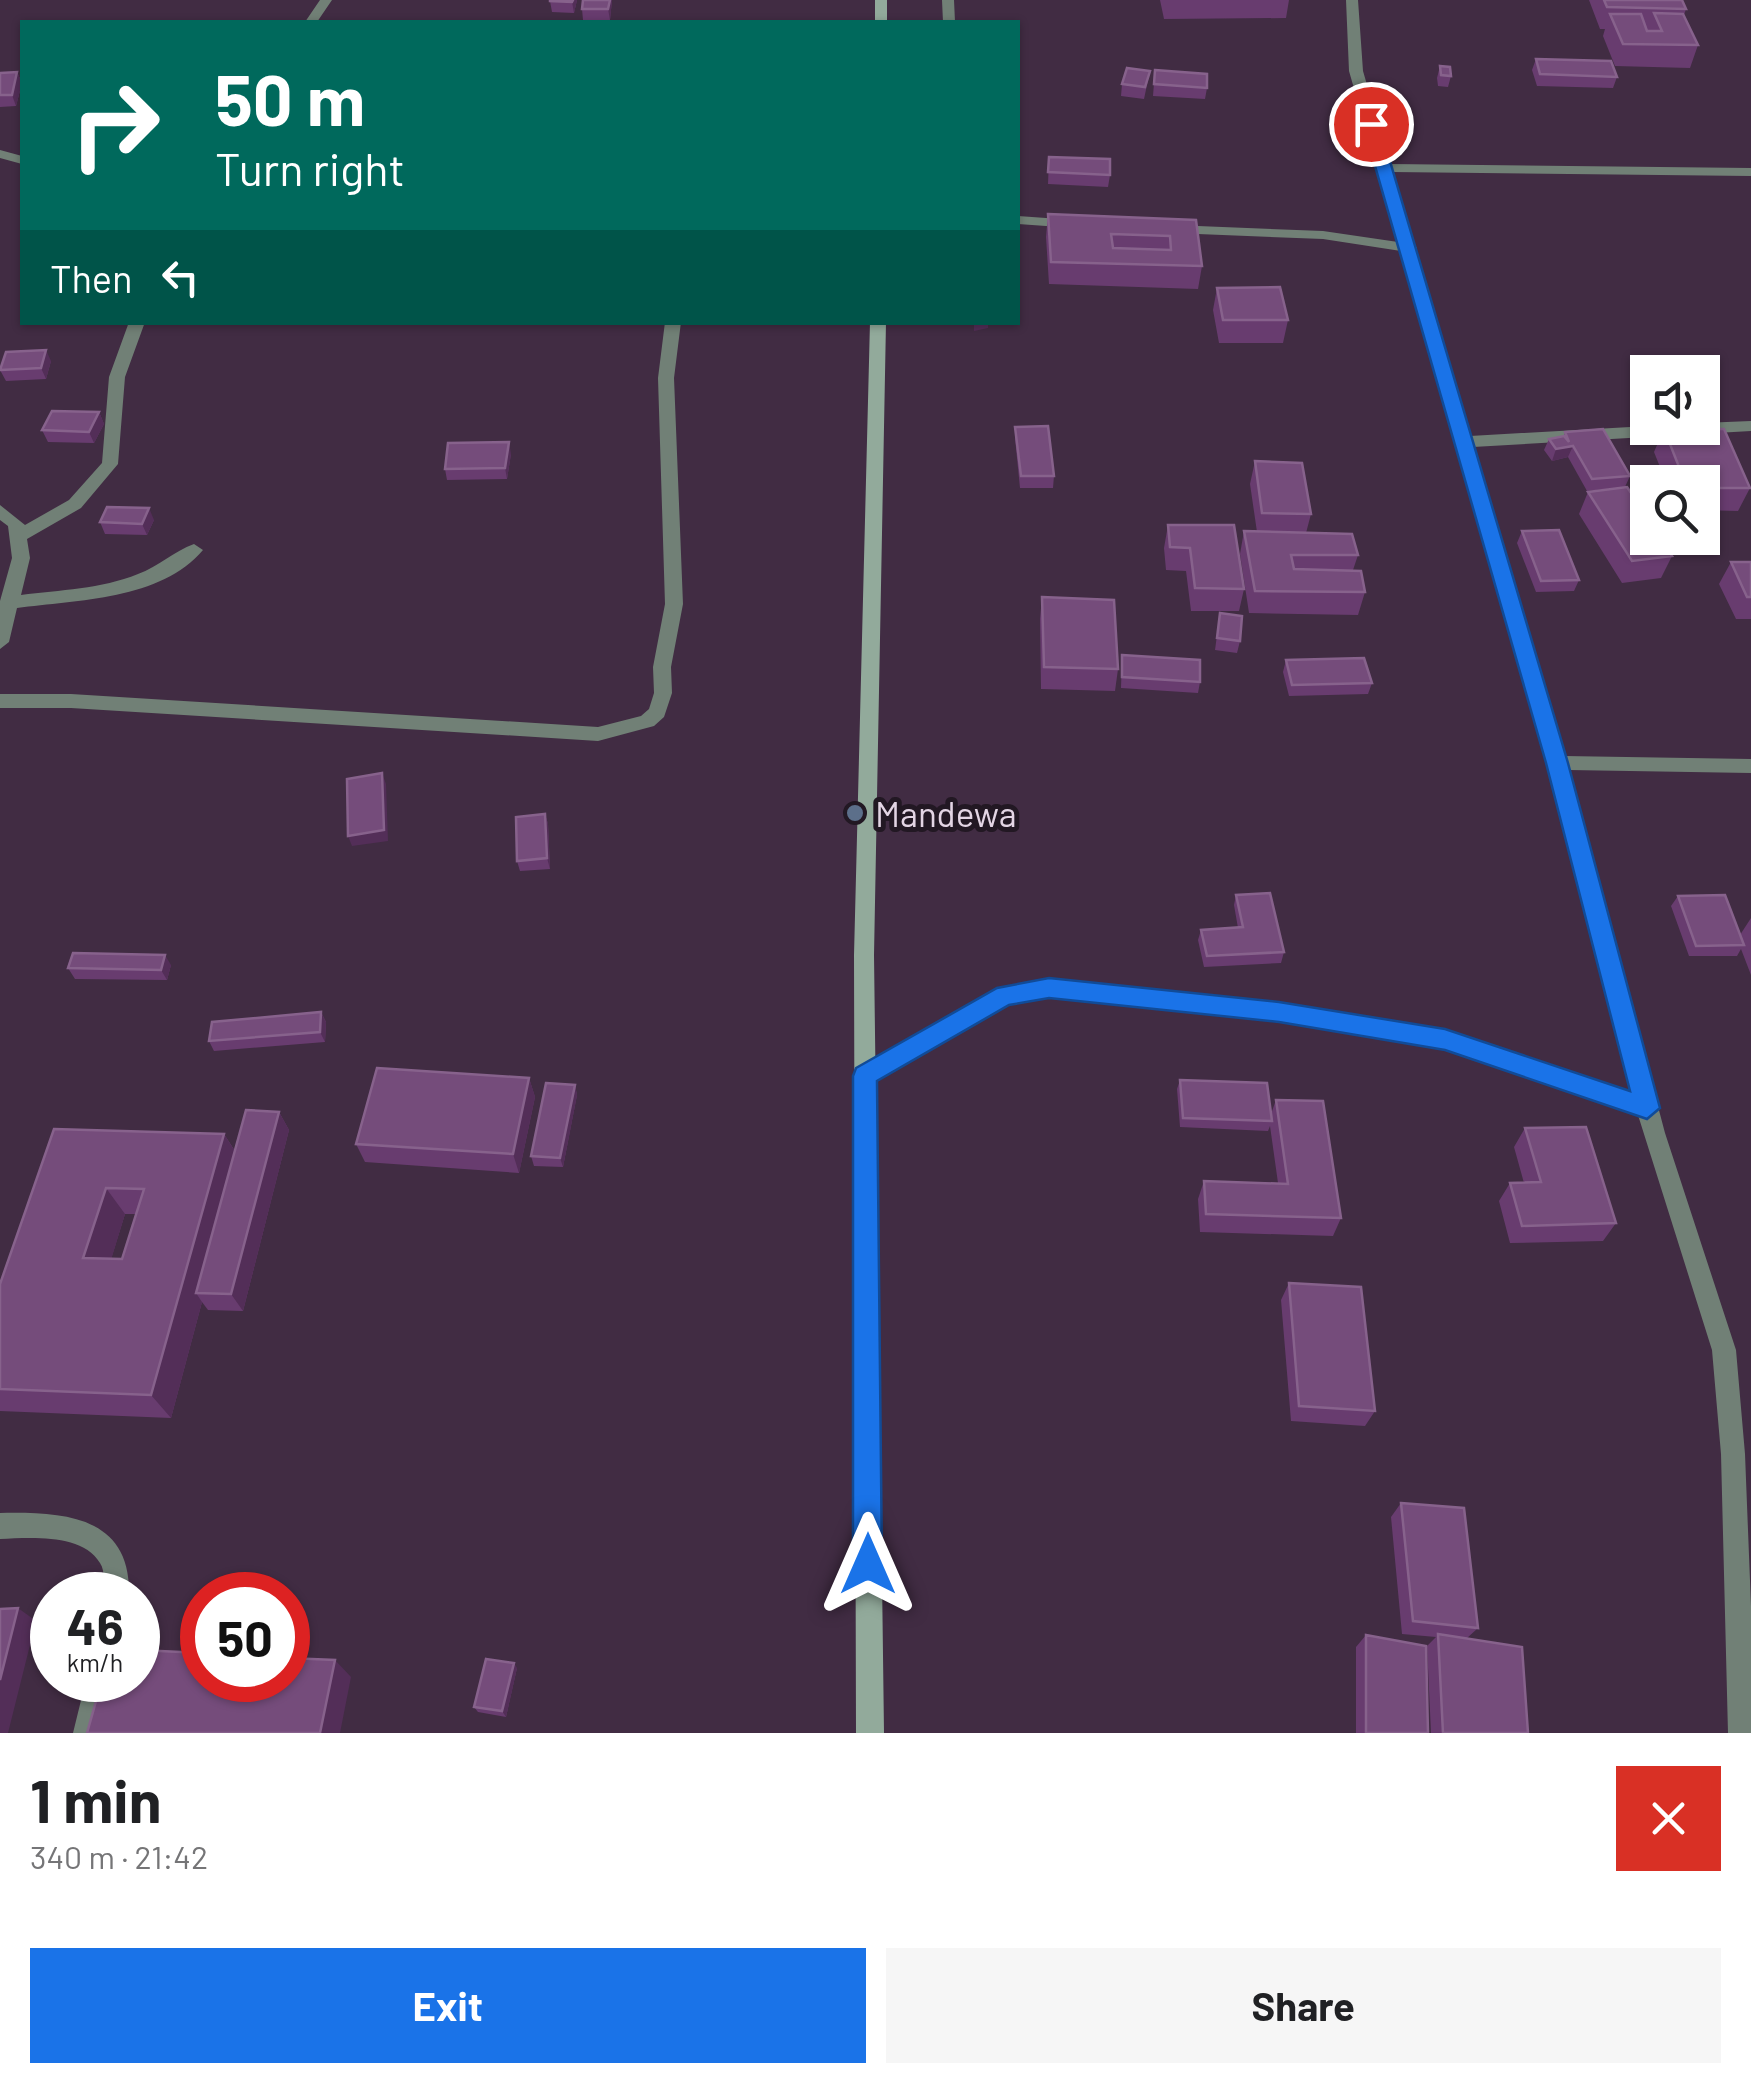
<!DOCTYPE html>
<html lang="en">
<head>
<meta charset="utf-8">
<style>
  body { margin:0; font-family:Barlow,sans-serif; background:#f6f6f6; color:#202124; height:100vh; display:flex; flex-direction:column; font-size:38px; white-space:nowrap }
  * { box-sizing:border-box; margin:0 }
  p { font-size:32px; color:#757577 }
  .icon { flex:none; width:55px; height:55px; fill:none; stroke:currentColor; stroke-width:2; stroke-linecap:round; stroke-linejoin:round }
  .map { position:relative; height:1733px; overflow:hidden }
  .panel { display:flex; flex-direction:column; background:#fff; flex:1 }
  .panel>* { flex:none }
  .hud { position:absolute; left:20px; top:20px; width:1000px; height:305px; border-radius:0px; box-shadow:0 2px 8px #0004; background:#00695c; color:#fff; overflow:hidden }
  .buttons { position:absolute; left:1630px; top:355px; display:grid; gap:20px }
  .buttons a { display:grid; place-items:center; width:90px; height:90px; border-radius:0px; background:#fff; box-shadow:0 2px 8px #0004; font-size:50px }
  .speed { position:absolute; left:30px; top:1572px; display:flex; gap:20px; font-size:50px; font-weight:700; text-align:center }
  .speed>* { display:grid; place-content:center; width:130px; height:130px; border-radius:50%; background:#fff; box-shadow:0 2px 8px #0004; line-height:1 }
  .speed small { font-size:25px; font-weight:400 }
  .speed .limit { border:15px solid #d22; background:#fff; color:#111 }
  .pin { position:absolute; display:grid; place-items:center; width:85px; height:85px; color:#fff; margin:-42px; border:5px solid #fff; border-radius:50%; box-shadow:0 2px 10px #0007 }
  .me { position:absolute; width:110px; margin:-55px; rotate:0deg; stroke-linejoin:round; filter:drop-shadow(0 0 8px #0008) }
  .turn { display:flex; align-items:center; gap:35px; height:210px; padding:0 30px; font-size:45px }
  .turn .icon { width:130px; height:130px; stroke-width:2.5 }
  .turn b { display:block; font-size:70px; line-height:85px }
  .then { display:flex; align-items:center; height:95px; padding:0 30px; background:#0003; gap:20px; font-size:38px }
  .round { display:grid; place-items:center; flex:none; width:105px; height:105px; border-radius:0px; background:#f6f6f6 }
  .overview { display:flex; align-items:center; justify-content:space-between; height:170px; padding:0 30px }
  h1 { font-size:60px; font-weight:700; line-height:75px }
  .button { display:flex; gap:20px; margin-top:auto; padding:20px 30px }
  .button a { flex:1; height:115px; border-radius:0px; background:#1a73e8; color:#fff; font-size:40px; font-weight:700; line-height:115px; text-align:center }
  .button a+a { background:#f6f6f6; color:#202124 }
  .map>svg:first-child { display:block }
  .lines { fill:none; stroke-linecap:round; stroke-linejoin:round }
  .street { fill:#718076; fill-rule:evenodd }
  .secondary { fill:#92aa9b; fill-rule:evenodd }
  .wall { fill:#683c6f; fill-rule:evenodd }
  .shaded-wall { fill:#532e58 }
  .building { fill:#754c7b; stroke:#87628c; stroke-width:2.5; fill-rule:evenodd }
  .route { fill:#1a73e8; stroke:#114b97; stroke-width:2.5 }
  .service-dot { fill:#5c6f8a; stroke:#221823; stroke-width:4 }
  .labels { text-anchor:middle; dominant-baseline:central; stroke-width:10; stroke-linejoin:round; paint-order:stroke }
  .poi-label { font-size:35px; fill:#e3d5e4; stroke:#221823; text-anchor:start }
</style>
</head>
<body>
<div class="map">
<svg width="1751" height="1733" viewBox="0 0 1751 1733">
  <rect width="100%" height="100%" fill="#412c43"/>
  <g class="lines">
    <path class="street" d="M320,0H332L317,22H305Z
      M942,0H954L955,22H943Z
      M1346,0H1358L1363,71L1390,164L1751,168V176L1392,172L1413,244L1417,248L1415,251L1470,436L1648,426L1702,428V423L1751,421V431L1473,447L1564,756L1751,759V773L1569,770L1665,1133L1736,1350L1745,1454L1751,1606V1733H1728L1721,1454L1712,1350L1638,1115L1445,1049L1279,1021L1049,997L1009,1003L873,1083L865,1085L857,1083L854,1076L857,1069L998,989L1049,979L1279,1003L1445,1031L1633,1094L1547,763L1401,251L1323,239L1173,233L1166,229L1173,225L1323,231L1398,242L1349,71Z
      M0,150L22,156V164L0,158Z
      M1018,216L1074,220L1081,224L1074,228L1018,224Z
      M129,322H145L125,377L118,464L81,508L27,539L30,558L21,595C60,590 101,589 138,574C158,567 174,551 194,544L203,550C161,600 77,600 17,608L9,642L0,649V601L12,558L8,526L0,520V505L25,525L69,500L102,463L109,377Z
      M665,322H681L674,378L683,604L671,667L672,693L664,717L654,726L598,741L71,708H0V694H71L598,727L641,716L649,709L654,693L653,667L665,604L658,378Z
      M0,1513C63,1512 131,1515 129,1595H103C103,1585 106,1572 100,1563C82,1533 30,1538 0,1539Z
      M86,1680H112L101,1733H73Z"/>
    <path class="secondary" d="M875,0H887V22H875Z
      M870,322H886L874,955L884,1733H856L854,955Z"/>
  </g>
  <path class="wall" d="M577,0L574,13L552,12L550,1Z
    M612,0L610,20H583L582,9Z
    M1160,0H1289L1286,18L1164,19Z
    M1589,0H1682L1686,9L1684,15L1698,45L1690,68L1615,66L1603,36L1605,29H1600Z
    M1536,59L1617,77L1613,88L1537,86L1532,70Z
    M1440,66L1451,76L1448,87L1438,86L1437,78Z
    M1155,70L1207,88L1205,99L1153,96Z
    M1150,71L1144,99L1121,96L1122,84Z
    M17,72L22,83L16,106L0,107V73Z
    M1049,157L1110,175L1108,187L1048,184Z
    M1048,214L1196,220L1202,266L1198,289L1049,284L1046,237Z
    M1217,288L1288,320L1283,343H1219L1213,310Z
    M51,361L46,379L6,381L0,370Z
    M99,412L104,424L94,443L48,442L42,430Z
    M1015,427L1054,476L1053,488H1020L1015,438Z
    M1664,429L1750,488L1738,511L1702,510V482H1666L1654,452Z
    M1565,432L1630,476L1625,487L1672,556L1661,578L1622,583L1579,514L1588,492L1616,488L1587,491L1568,457L1552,461L1544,450L1549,439L1564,436Z
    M511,454L507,479L447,480L445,469Z
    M1255,461L1311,514L1306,533L1358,555L1353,570L1365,592L1358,615L1249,613L1240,554L1244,531L1257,532L1250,484Z
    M154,520L147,535L105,534L100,522Z
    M1168,525L1244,589L1239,611H1191L1186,571L1166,570L1164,548Z
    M1522,531L1579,580L1574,591L1536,592L1517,543Z
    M1731,562H1751V619H1736L1719,584Z
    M1042,597L1118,669L1115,691L1041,689L1040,619Z
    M1220,613L1240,641L1237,653L1215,650Z
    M1122,655L1200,682L1198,693L1121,688Z
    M1286,660L1372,683L1368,694L1289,696L1283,672Z
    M545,814L548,824L550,869L520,871L517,861Z
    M1236,895L1284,952L1281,963L1204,967L1198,940L1201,930L1238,928L1234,905Z
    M1678,896L1740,935L1751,918V975L1741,949L1737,956H1689L1671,906Z
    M171,965L167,980L75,979L68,968Z
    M321,1012L326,1022L325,1042L214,1051L209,1041Z
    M529,1078L535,1097L519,1173L365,1162L356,1144Z
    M1180,1080L1271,1114L1276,1100L1341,1218L1333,1236L1200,1232L1198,1199L1204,1181L1278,1183L1270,1126L1268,1131L1180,1127L1177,1089Z
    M575,1085L577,1095L563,1167L534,1166L531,1156Z
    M279,1112L289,1130L243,1311L208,1310L202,1302L171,1418L0,1411V1284L54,1129L224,1134L235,1151ZM125,1214H136L122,1259H111Z
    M1525,1128L1616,1223L1603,1241L1510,1243L1499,1201L1510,1183H1524L1514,1147Z
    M1289,1283L1375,1411L1365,1426L1291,1421L1281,1300Z
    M1401,1503L1478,1628L1466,1639L1528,1733H1431L1427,1646L1436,1637L1402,1634L1391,1517Z
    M1366,1635L1428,1733H1356V1647Z
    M517,1668L506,1717L478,1712L474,1707Z"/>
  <path class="shaded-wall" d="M573,0H577L574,13L572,2Z
    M610,0H612L610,20L608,9Z
    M17,72L22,83L16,106L12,95Z
    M974,322H988V328L974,331Z
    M46,350L51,361L46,379L41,368Z
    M99,412L104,424L94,443L89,432Z
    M509,442L511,454L507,479L505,468Z
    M1573,446L1568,457L1552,461L1556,449Z
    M149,508L154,520L147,535L142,524Z
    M382,773L386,784L388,841L352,846L348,836Z
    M545,814L548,824L550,869L547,858Z
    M165,955L171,965L167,980L161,970Z
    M321,1012L326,1022L325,1042L320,1032Z
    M529,1078L535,1097L519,1173L513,1154Z
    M575,1085L577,1095L563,1167L560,1158Z
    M279,1112L289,1130L243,1311L231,1294Z
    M224,1134L241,1161L196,1293L202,1302L171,1418L151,1395Z
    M106,1188L125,1214L104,1283L83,1258Z
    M18,1608L36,1621L8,1733H0V1680Z
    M335,1660L351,1677L340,1733H320Z
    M514,1663L517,1668L506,1717L502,1711Z"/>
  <path class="building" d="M550,0H573L572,2L550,1Z
    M583,0H610L608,9H582Z
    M1604,0H1682L1686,9L1607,7Z
    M1654,13L1683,14L1698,45L1623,44L1610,14H1641L1647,31H1662Z
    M1536,59L1611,61L1617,77L1540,74Z
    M1440,66L1450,67L1451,76L1441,75Z
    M1127,68L1150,71L1145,87L1122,84Z
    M1155,70L1207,74V88L1154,84Z
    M17,72L12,95H0V73Z
    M1049,157L1110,159V175L1048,172Z
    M1048,214L1196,220L1202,266L1051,262ZM1111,234L1170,236L1171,250L1113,248Z
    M1280,287L1288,320H1223L1217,288Z
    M46,350L41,368L0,370L6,352Z
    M52,411L99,412L89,432L42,430Z
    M1048,426L1054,476H1021L1015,427Z
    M1603,429L1630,476L1592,479L1573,446L1556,449L1549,439L1564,436L1569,442L1565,432Z
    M1664,429H1724L1750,488H1702V482H1685Z
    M509,442L505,468L445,469L448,443Z
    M1255,461L1302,463L1311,514L1262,513Z
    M1627,487L1648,518V538H1660L1672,556L1632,561L1588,492Z
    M107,507L149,508L142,524L100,522Z
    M1168,525H1234L1244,589L1195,588L1190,548L1170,547Z
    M1559,530L1579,580L1541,581L1522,531Z
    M1244,531L1352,534L1358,555H1291L1294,569L1361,571L1365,592L1255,591Z
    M1731,562H1751V597H1747Z
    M1042,597L1114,600L1118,669L1044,667Z
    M1220,613L1242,616L1240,641L1217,638Z
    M1122,655L1200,660V682L1122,677Z
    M1364,658L1372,683L1292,685L1286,660Z
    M382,773L384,830L348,836L347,779Z
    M545,814L547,858L517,861L516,817Z
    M1270,893L1284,952L1207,956L1201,930L1243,927L1236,895Z
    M1725,895L1744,945L1696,946L1678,896Z
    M73,953L165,955L161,970L68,968Z
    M321,1012L320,1032L209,1041L212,1022Z
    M377,1068L529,1078L513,1154L356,1144Z
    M1180,1080L1267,1083L1272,1121L1183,1118Z
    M546,1083L575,1085L560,1158L531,1156Z
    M1276,1100L1323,1101L1341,1218L1206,1214L1204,1181L1288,1184Z
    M246,1110L279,1112L231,1294L196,1293Z
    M1586,1127L1616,1223L1522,1226L1510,1183L1541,1182L1525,1128Z
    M54,1129L224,1134L151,1395L0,1389V1284ZM106,1188L144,1189L122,1259L83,1258Z
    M1289,1283L1361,1287L1375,1411L1299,1406Z
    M1401,1503L1464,1508L1478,1628L1413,1621Z
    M18,1608L0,1680V1609Z
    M1438,1634L1522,1647L1528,1733H1443Z
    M1366,1635L1426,1646L1428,1733H1366Z
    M138,1650L202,1653V1680H288V1658L335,1660L320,1733H87L102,1680H138Z
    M486,1659L514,1663L502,1711L474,1707Z"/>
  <path class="route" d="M1371,119L1379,124L1568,763L1660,1108L1647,1119L1445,1050L1279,1022L1049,998L1009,1005L877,1081L882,1564L878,1574L868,1579L857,1574L853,1564V1076L856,1068L997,988L1049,978L1279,1002L1445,1029L1630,1091L1546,763L1363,124Z"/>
  <circle class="service-dot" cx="855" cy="813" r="10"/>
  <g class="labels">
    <g class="poi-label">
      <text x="875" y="813">Mandewa</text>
    </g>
  </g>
</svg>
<div class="buttons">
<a><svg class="icon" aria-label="sound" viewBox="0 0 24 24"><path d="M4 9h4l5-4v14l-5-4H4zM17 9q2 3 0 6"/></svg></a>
<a><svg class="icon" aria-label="search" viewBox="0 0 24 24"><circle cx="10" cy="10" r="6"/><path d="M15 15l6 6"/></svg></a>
</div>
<div class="speed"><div>46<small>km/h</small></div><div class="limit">50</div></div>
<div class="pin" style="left:1371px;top:124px;background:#d93025"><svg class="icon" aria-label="arrive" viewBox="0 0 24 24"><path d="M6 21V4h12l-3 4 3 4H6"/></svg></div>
<svg class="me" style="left:868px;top:1564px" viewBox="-20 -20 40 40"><path d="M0-17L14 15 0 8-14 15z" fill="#1a73e8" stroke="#fff" stroke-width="4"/></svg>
<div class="hud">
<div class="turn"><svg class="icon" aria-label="right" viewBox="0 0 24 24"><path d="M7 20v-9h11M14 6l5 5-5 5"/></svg><div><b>50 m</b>Turn right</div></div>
<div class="then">Then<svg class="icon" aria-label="left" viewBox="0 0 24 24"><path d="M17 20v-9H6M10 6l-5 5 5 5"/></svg></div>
</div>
</div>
<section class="panel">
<div class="overview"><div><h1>1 min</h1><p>340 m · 21:42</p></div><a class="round" style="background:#d93025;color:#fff"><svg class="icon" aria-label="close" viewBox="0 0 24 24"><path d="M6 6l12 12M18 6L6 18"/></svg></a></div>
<div class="button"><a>Exit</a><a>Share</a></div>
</section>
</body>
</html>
